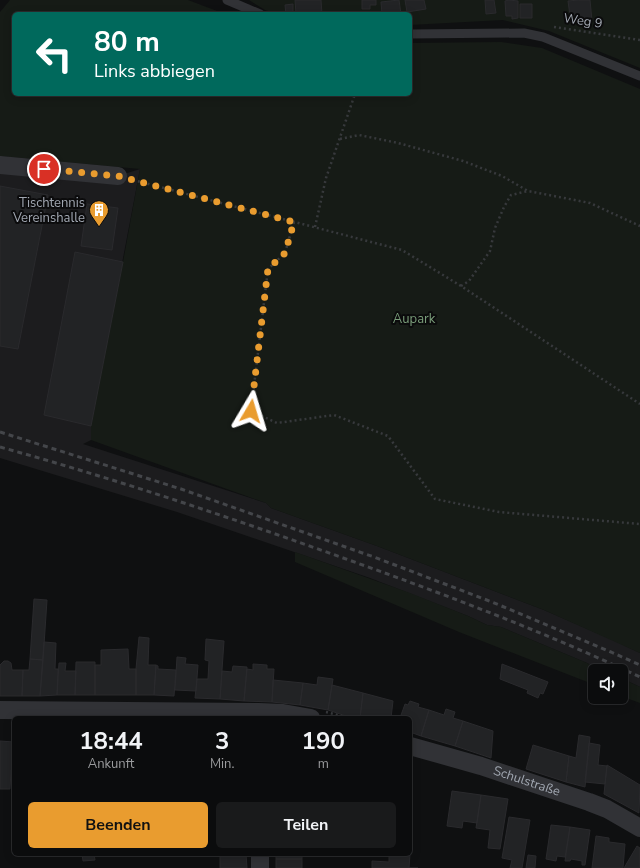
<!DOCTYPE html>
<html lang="de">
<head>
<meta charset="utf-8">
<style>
  body { margin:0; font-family:"Nunito Sans",sans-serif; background:#191a1b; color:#f1f3f6; height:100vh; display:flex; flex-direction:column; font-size:15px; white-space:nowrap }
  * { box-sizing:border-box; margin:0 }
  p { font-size:13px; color:#9a9b9d }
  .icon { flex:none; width:22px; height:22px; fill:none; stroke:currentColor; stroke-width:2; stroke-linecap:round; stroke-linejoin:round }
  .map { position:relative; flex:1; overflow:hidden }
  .details { position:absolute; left:12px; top:716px; width:400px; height:140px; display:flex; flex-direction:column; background:#0b0c0d; border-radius:6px; box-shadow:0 2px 10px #0003,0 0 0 1px #2b2c2e }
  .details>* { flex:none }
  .hud { position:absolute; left:12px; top:12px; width:400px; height:84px; border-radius:6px; box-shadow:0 2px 10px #0003,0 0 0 1px #2b2c2e; background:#00695c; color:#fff; overflow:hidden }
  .controls { position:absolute; left:588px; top:664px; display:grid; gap:8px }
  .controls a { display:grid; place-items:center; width:40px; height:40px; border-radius:6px; background:#0b0c0d; box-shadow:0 2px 10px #0003,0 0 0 1px #2b2c2e; font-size:20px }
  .pin { position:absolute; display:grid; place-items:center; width:34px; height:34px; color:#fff; margin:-17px; border:2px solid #fff; border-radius:50%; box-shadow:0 1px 4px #0007 }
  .me { position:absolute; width:44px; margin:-22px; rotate:7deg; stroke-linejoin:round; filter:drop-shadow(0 0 3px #0008) }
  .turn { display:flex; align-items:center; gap:14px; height:84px; padding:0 16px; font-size:18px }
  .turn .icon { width:52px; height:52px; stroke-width:2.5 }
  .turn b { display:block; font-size:28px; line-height:34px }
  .eta { display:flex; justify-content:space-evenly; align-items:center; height:68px; text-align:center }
  .eta b { font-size:24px; font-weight:700; line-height:28px }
  .button { display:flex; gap:8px; margin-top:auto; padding:8px 16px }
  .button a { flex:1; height:46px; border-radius:6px; background:#e99c2f; color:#111; font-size:16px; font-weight:700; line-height:46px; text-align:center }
  .button a+a { background:#191a1b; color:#f1f3f6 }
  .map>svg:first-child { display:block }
  .built { fill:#1c1c1e }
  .green { fill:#161b16 }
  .building { fill:#222325; stroke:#2a2a2d }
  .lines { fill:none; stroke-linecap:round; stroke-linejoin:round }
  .path { stroke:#37393c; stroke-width:2.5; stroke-dasharray:2 3; stroke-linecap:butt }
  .lane { stroke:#313236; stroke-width:9 }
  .street { stroke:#313236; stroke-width:18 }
  .rail { stroke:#44464a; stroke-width:3; stroke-dasharray:5 4; stroke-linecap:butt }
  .route { stroke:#e99c2f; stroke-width:7; stroke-dasharray:0 12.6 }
  .labels { text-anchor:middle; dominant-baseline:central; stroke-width:4; stroke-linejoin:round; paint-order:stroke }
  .street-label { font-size:13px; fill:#a1a7b1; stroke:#0b0b0c }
  .poi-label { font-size:13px; fill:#a1a7b1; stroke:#0b0b0c; text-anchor:end }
  .park-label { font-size:13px; fill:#799c79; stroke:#0b0b0c }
</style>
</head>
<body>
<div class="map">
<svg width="640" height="868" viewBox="0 0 640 868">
  <rect width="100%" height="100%" fill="#0f1011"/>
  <path class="built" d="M0,165L118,176L140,169L91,426V440L83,444L266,503L271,508L377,546L544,610L615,641L640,653V687L621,678V671H600L587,663L501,627L487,625L468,616L370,578L177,512L0,458Z"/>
  <path class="green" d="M10,0H188L225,14H14V94H410V43L501,42L542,48L640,89V653L544,610L377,546L271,508L266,503L91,440V426L123,262L140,169L0,156V12Z
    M249,0H640V68L549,31L503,20L410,25V14H277L265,10Z
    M295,552L410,593L468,616L487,625L501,627L587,663L600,671H595V685L459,632L295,562Z
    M621,678L640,687V703L621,696Z"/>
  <path class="building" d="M295,0H321L322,14H296Z
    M362,0H376V5H370V9H362Z
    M399,0L401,14H382L381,2Z
    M405,0H424L426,9L407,12Z
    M485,0H494L496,13L486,14Z
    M509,0L518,1V18L512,19V16H506L505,1Z
    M579,0H590L592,21L571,23L568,1Z
    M293,4V14H286L285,5Z
    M520,4H532V18H520Z
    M0,186L48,195L18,349L0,346Z
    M87,204L118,208L112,250L81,246Z
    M75,252L123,262L91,426L44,415Z
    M34,599L47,600L43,660L30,659Z
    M139,637L149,638L148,665H156L154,695H136V669Z
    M206,639L224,641L220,699L195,698L197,679H208L209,661L205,660Z
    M44,642L56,643L55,669H58L57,695L40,696Z
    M128,649L129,669H136V695H95V665H101V650Z
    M177,657L186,658L185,664L198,665L196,691L175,690Z
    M30,659L43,660L40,696H22L23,670H29Z
    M4,661H8L11,663L12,670H23L22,696H0V665Z
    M76,662H95V695H75Z
    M59,663H66L65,671H76L75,695H57Z
    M253,664L267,665V669H274L272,702L244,701L247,669L253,670Z
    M502,664L548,682L543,694L540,693L538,698L527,693L528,690L500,679Z
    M156,665L158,666V669L176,670L174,696L154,695Z
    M233,666L247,667L244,701L220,699L222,671L232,672Z
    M318,677L333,679L328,710L300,705L303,683L317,685Z
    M273,680L303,683L300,705L272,702Z
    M332,685L363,693L360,718H352L328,710Z
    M363,693L393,701L391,718H360Z
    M410,701L419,704L418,707L429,710L421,736L410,732V718H400L405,704L408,705Z
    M446,709L455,712L453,718L463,721L455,746L421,736L429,710L444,715Z
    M463,721L493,731L491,758L455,746Z
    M579,735L590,737L585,787L566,782L569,756L576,758Z
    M0,741L14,742V770H11L10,789H0Z
    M589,743L600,745L598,765L607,766L605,784L585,782Z
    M533,745L569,756L566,782L526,769Z
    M607,765L640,785L639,813L604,794Z
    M452,791L481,795L477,823L463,821L462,828L447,826Z
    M481,795L508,799L500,849L488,848L490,830L476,828Z
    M509,817L530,820L522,868H510L512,860L502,858Z
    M551,825L570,827L565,857L557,856L556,861L546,859Z
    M570,827L590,830L585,865H582V861L571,859L570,861H565Z
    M596,836L609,838V842L625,844L623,868H592Z
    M637,846L640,848V868H624Z
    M82,854H94L95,860L83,861Z
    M220,854H246L247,868H220Z
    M276,854H302V859H276Z
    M396,854H410L409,868H418H372V861L389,862V856H396Z
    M528,855L536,856L535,868H526Z
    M276,859H302V868H276Z"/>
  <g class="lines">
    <path class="path" d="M554,27L640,40
      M340,139L359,135L398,143L463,161L502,176L528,191L590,203L640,226
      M133,180L402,250L461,286L640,404
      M294,222L285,253L268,269L251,411L277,423L334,415L388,436L435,499L499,512L640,524
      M315,227L326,178L355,94
      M461,286L469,281L490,251L495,228L504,207L511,195L528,191
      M326,712L349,718"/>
    <path class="lane" d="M227,0L260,14
      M410,34L524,33L543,37L640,76"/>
    <g class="street">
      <path d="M0,165L118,176"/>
      <path d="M0,710L259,712L283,713L311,718"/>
      <path id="s1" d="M410,746L481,766L589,802L607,809L640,828"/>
      <path d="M260,854V868"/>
    </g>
    <path class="rail" d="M0,432L181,489L374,557L492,602L611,652L640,665
      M0,447C112,478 223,515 332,554C436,591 540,630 640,677"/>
  </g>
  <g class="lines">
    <path class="route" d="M44,169L118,176L294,222L285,253L268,269L251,411"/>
  </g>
  <defs>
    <g id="building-pin" transform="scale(1)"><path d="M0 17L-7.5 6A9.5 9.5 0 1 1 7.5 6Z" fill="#e99c2f" stroke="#0b0b0c"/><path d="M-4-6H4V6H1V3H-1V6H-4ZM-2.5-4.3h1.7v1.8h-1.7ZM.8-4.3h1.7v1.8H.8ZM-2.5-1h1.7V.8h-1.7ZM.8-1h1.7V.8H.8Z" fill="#fff"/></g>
  </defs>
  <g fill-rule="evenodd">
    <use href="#building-pin" x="99" y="210"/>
  </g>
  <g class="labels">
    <g class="street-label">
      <text transform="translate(583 21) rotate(9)">Weg 9</text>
      <text stroke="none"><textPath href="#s1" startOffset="122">Schulstraße</textPath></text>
    </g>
    <g class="poi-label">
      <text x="85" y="203">Tischtennis<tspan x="85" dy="15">Vereinshalle</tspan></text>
    </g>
    <g class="park-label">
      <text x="414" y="319">Aupark</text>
    </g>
  </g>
</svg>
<div class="controls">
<a><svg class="icon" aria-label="sound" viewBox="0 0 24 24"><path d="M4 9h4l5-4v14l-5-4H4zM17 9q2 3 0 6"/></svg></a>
</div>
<div class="pin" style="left:44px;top:169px;background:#d93025"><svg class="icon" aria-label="arrive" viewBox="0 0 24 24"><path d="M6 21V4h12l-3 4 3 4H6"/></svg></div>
<svg class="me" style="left:251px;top:411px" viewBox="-20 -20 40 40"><path d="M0-17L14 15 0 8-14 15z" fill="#e99c2f" stroke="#fff" stroke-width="4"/></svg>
<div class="hud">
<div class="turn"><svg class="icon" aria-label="left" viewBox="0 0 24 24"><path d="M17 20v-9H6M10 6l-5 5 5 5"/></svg><div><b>80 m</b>Links abbiegen</div></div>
</div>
<section class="details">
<div class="eta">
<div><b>18:44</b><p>Ankunft</p></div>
<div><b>3</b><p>Min.</p></div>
<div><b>190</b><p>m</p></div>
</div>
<div class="button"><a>Beenden</a><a>Teilen</a></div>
</section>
</div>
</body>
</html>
